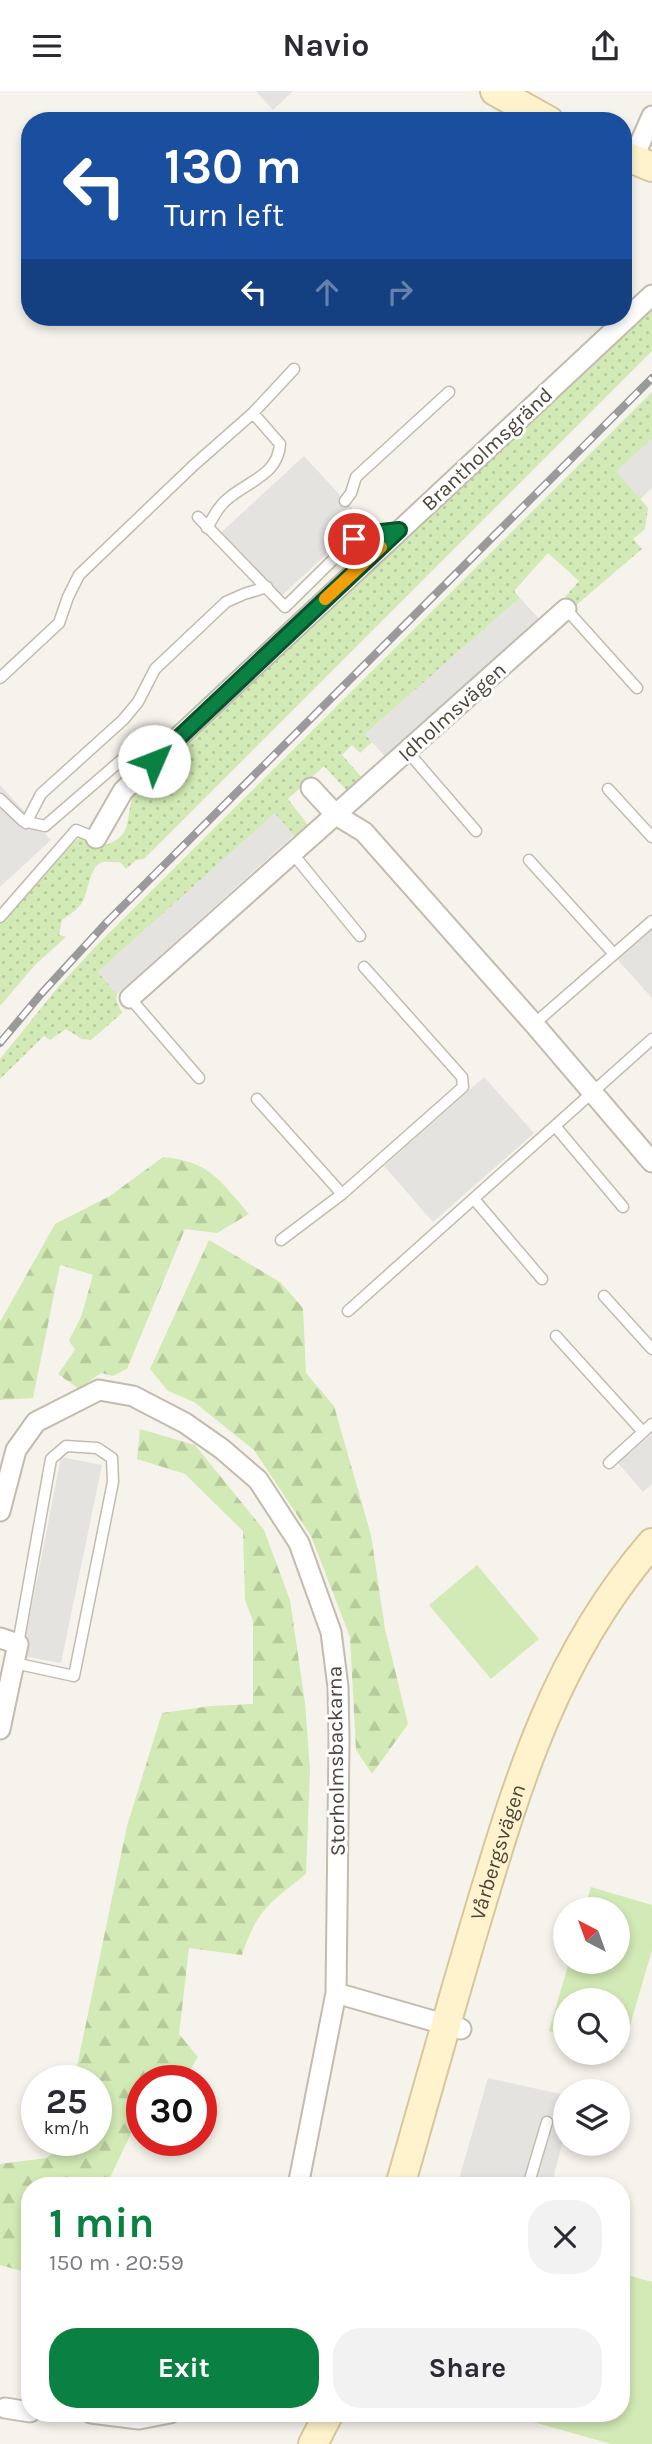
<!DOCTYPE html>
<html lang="en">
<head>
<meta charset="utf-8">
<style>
  body { margin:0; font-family:Karla,sans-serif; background:#f2f2f3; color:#2b2b33; height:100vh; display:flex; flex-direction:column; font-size:26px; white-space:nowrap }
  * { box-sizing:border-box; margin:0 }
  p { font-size:23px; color:#7c7c81 }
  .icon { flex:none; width:38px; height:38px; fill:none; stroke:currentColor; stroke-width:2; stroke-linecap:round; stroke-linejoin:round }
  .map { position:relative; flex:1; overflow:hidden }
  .drawer { position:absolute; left:21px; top:2086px; width:609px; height:245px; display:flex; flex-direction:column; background:#fff; border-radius:28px; box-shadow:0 4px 10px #0003 }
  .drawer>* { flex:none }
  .top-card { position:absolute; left:21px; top:21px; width:611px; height:214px; border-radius:28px; box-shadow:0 4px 10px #0003; background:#1a4fa0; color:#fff; overflow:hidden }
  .needle { width:46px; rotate:319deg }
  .fabs { position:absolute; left:553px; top:1806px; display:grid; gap:14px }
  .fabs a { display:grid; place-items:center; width:77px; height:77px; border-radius:50%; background:#fff; box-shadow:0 4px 10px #0003; font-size:35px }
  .speed { position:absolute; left:21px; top:1974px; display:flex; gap:14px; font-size:35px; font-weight:700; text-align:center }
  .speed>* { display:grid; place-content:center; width:91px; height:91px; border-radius:50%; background:#fff; box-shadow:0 4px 10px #0003; line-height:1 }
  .speed small { font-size:18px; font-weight:400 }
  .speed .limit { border:10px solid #d22; background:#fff; color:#111 }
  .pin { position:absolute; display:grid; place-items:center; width:60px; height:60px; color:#fff; margin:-30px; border:4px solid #fff; border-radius:50%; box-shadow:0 2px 7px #0007 }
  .me { position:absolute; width:77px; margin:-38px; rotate:46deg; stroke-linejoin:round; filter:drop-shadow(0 0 5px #0008) }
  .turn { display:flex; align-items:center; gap:24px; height:147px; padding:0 28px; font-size:32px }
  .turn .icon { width:91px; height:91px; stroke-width:2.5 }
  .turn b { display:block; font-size:49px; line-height:60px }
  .lanes { display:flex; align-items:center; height:66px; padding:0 28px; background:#0003; justify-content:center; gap:35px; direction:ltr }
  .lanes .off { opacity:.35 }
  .round { display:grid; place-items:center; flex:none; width:74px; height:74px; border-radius:28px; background:#f2f2f3 }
  .overview { display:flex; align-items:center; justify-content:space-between; height:119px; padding:0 28px }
  h1 { font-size:42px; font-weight:700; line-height:52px; color:#0b8043 }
  .primary-button { display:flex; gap:14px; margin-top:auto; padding:14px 28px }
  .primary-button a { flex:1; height:80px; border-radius:28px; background:#0b8043; color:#fff; font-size:28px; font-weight:700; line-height:80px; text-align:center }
  .primary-button a+a { background:#f2f2f3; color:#2b2b33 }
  header { display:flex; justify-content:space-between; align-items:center; height:91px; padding:0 28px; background:#fff; font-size:32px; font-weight:700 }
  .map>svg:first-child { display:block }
  .grass { fill:url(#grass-dots) }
  .forest { fill:url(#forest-firs) }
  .garden { fill:#d2eab5 }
  .parking { fill:#e5e3e0 }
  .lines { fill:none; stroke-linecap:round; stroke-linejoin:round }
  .lane-casing { stroke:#c2bbae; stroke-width:13 }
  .street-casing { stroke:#c2bbae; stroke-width:23 }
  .secondary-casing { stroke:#d6c79b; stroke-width:32 }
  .lane { stroke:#fff; stroke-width:10 }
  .street { stroke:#fff; stroke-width:19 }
  .secondary { stroke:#fff3cd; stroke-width:28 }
  .rail-casing { stroke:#9a9a9a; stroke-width:8 }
  .rail { stroke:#fff; stroke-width:5; stroke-dasharray:16; stroke-linecap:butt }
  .route-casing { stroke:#07532c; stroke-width:18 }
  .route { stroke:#0b8043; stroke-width:12 }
  .slow { stroke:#f59e0b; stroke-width:12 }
  .labels { text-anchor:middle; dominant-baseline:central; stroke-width:6; stroke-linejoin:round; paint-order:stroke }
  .street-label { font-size:21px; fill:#4b4439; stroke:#fff }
</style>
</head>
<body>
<header><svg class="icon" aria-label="menu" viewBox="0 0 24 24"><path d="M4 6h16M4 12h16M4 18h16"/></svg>Navio<svg class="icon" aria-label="share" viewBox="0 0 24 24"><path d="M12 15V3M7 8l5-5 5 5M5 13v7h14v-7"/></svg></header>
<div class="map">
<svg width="652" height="2353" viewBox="0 0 652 2353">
  <defs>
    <pattern id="grass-dots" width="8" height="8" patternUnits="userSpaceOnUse" patternTransform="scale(1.75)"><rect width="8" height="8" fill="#d2eab5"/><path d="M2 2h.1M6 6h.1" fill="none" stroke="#b6ca9c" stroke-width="1.8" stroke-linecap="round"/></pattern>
    <pattern id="forest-firs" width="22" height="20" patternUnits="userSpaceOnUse" patternTransform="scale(1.75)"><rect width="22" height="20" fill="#d2eab5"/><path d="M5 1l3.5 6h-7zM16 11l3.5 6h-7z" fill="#b6ca9c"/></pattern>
  </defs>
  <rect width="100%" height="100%" fill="#f6f3ec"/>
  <path class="grass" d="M652,217V260L144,768L136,769L126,778L120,771C114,772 108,770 103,771C90,773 88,802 83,810C78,819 69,824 62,829L59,844L66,846L35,874L0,915V831L62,762L85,742C94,751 101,758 113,751C135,740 124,716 137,698Z
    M652,301V348L617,380L648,417L645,438L633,448L642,458L574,516L565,506L579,490L548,462L514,500L520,507L365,643L372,651L360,662L352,654L342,664L365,690L350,703L324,675L288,708L311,738L298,749L274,723L98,881L117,903L116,909L122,922L91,949L82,948L66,938L50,949L44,945L0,988V968L59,895L99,852Z"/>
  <path class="forest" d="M163,1066C211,1071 219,1089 249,1123L217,1142L185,1138L127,1278L113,1285L101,1282L79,1298L58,1283L75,1259L69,1249L81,1226L93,1184L60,1174L33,1307L0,1309V1231L55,1133L110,1105Z
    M209,1149L280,1191L303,1217L306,1282L334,1315L371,1444L385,1538L408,1633L372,1683L356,1659L350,1546L311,1445L254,1359L194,1311L168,1300L150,1278Z
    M140,1338L195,1354L264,1439L290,1509L305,1612L310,1679L306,1783C270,1812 257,1818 242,1864L189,1857L179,1943L198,1966L183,1990H142V2026L137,2030L106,2095H30V2179L25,2181L0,2174V2073L46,2067L60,2058L62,2049H96V1990H74L127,1735L162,1622L211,1615L253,1613V1530L245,1509L243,1440L185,1383L137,1368Z"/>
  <path class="garden" d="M477,1474L539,1548L491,1588L429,1514Z
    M591,1796L652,1814V1859L622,1962L618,1960V1909H565V1945L549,1940L569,1871H618V1818H584Z
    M621,2182L652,2191V2353H611L519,2327L521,2322H621Z"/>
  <path class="parking" d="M256,0H293L273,19Z
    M652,348V397L640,408L616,380Z
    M304,365L363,429L274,512L214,448Z
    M520,507L542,531L387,668L365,643Z
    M0,694L51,749L0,796Z
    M275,722L294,744L117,903L98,881Z
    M652,837V907L617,868Z
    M484,986L534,1042L433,1131L384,1075Z
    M652,1343V1393L643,1401L618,1372Z
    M61,1366L102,1374L61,1572L22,1565Z
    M488,1987L565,2004V2042L551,2095H457Z"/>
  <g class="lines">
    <g class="lane-casing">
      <path id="lane" d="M345,410L351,402L356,386L449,301
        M198,426L285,516L354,448L364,443L395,440
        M207,437C214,425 219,414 230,406C251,389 278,383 280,353L253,322
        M566,518L637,597
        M0,587L59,532L68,506L79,484L194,374L253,322L294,278
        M408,661L476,740
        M608,698L652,746
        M0,708L23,730L45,735L126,665L161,656
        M26,732L41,703L123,629L138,611L155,578L226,511L244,503L267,496
        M293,763L360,845
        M529,769L614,863
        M0,826L76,739L96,747
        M130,907L199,987
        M534,933L652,830
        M257,1008L342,1103
        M555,1035L623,1116
        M474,1108L542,1188
        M281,1149L342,1103L463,996L462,986L364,876
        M604,1205L652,1258
        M348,1220L652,948
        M556,1245L643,1341
        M609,1372L652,1333
        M14,1572L74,1585L113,1391L112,1367L97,1357L66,1355L51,1368L18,1553
        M528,2095L547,2031"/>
    </g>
    <g class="street-casing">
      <path id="street" d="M633,68L652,25
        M311,697L336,724L364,741L534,933L652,1071
        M96,747L123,700L169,655L652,204
        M130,907L566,518
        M0,1420L16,1359L36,1331L99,1299L133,1305L185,1332L222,1358L258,1389L299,1452L331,1541L338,1596L339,1649L336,1902L298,2095
        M0,1547L18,1553L0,1638
        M336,1902L461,1938
        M5,2317L30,2321
        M91,2322L139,2328L170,2322"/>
    </g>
    <g class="secondary-casing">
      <g id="secondary">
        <path d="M495,0L549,30"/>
        <path d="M623,64L652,76"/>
        <path id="s1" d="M400,2095C426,2004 451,1914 478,1824C519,1687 556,1563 652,1452"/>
        <path d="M313,2353L329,2322"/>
      </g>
    </g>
    <use href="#lane" class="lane"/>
    <use href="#street" class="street"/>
    <use href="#secondary" class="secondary"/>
    <g class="rail-casing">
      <path id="rail" d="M0,952L41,903L107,831L652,287"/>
    </g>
    <use href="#rail" class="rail"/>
  </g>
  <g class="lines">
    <g class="route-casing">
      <path id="route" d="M154,670L399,439L364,443L354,448"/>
    </g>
    <use href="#route" class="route"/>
    <path class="slow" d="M325,508L381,456"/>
  </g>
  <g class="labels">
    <g class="street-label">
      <text transform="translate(487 358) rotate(-43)">Brantholmsgränd</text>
      <text transform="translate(452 621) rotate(-42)">Idholmsvägen</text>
      <text transform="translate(336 1670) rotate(-91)">Storholmsbackarna</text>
      <text stroke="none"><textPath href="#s1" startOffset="348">Vårbergsvägen</textPath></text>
    </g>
  </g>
</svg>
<div class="fabs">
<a><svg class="needle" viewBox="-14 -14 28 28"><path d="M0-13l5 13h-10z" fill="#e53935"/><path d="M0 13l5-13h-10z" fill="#7c7c81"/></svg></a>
<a><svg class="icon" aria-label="search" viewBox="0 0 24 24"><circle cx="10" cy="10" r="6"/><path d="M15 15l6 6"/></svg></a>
<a><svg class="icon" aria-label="layers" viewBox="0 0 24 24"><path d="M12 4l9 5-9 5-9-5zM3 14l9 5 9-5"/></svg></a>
</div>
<div class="speed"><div>25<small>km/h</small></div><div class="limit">30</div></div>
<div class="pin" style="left:354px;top:448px;background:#d93025"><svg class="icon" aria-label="arrive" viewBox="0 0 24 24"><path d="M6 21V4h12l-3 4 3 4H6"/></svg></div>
<svg class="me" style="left:154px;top:670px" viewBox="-20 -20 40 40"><circle r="19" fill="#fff"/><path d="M0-13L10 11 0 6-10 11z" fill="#0b8043"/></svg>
<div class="top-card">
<div class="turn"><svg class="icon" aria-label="left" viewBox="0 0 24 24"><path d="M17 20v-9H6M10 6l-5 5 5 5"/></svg><div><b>130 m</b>Turn left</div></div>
<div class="lanes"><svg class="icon" aria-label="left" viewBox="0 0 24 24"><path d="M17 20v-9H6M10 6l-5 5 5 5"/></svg><svg class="icon off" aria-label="ahead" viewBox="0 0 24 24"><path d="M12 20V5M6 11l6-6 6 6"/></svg><svg class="icon off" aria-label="right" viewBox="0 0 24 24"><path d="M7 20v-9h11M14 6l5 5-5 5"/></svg></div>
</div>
<section class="drawer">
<div class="overview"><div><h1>1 min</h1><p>150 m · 20:59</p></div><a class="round"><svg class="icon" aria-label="close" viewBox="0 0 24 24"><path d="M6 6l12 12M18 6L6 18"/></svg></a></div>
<div class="primary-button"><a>Exit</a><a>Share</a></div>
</section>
</div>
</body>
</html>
